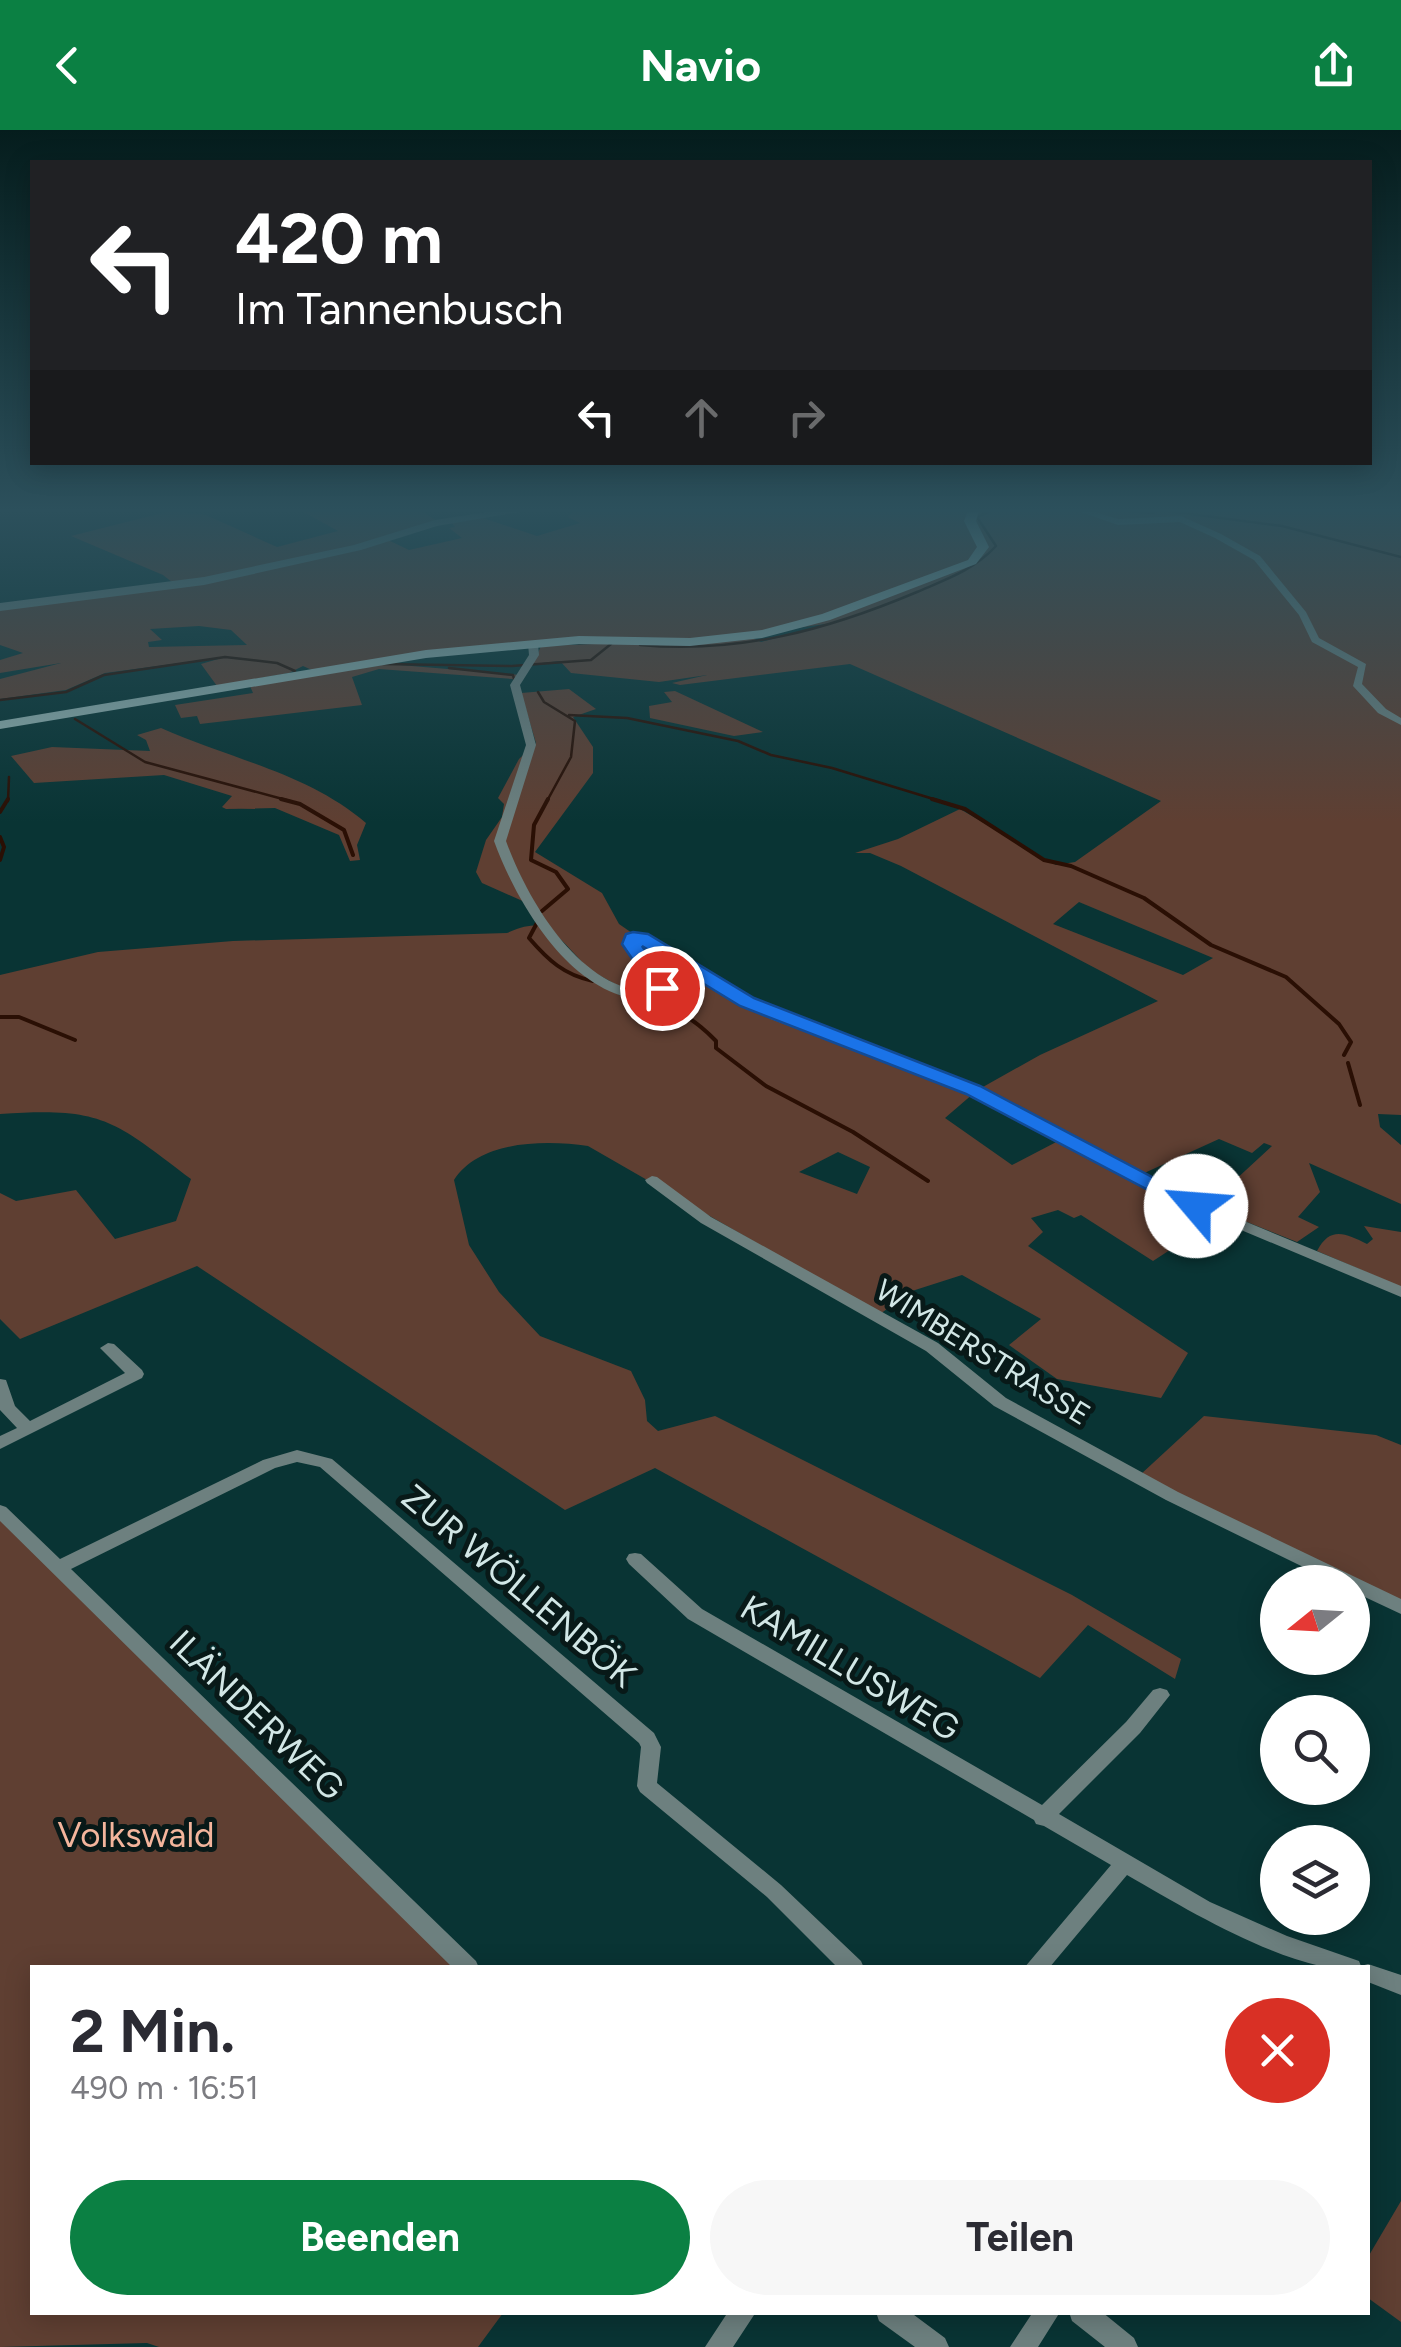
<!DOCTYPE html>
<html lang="de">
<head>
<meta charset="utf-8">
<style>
  body { margin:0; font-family:Figtree,sans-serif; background:#f7f7f7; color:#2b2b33; height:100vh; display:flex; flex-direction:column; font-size:38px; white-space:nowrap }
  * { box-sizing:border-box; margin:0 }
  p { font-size:32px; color:#7c7c81 }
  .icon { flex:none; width:55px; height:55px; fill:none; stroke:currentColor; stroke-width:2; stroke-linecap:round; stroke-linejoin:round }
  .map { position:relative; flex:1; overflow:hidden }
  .details { position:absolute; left:30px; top:1835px; width:1340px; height:350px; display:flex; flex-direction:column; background:#fff; border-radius:0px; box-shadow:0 5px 25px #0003 }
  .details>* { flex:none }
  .banner { position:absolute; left:30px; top:30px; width:1342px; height:305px; border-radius:0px; box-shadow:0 5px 25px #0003; background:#202124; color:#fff; overflow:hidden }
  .needle { width:65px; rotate:252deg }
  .controls { position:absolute; left:1260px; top:1435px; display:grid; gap:20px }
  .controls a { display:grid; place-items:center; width:110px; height:110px; border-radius:50%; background:#fff; box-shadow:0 5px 25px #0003; font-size:50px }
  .pin { position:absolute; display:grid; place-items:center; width:85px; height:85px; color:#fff; margin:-42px; border:5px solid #fff; border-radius:50%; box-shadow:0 2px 10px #0007 }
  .me { position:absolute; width:110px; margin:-55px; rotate:297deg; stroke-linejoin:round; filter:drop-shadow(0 0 8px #0008) }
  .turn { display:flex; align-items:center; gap:35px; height:210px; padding:0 40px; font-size:45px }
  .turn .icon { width:130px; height:130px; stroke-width:2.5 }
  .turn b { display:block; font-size:70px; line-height:85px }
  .lanes { display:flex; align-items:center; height:95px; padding:0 40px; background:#0003; justify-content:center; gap:50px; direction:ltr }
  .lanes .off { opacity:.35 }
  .round { display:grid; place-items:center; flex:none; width:105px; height:105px; border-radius:52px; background:#f7f7f7 }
  .headline { display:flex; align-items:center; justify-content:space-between; height:170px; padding:0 40px }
  h1 { font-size:60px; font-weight:700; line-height:75px }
  .primary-button { display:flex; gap:20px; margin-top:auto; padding:20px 40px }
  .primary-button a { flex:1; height:115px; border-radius:60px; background:#0b8043; color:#fff; font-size:40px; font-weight:700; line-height:115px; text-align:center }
  .primary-button a+a { background:#f7f7f7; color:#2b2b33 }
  header { display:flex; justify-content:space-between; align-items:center; height:130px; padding:0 40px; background:#0b8043; color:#fff; font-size:45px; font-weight:700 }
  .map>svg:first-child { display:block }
  .green { fill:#5f3f32; fill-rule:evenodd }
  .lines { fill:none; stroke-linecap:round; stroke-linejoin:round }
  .stream-far1 { stroke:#2a0f04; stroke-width:2.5 }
  .stream { stroke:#2a0f04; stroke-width:4 }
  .minor { fill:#6d807f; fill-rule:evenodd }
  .tertiary { fill:#6d807f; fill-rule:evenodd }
  .secondary { fill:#90afae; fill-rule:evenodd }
  .route { fill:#1a73e8; stroke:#114b97; stroke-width:2.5 }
  .labels { text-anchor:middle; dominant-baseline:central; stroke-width:10; stroke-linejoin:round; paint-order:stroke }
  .street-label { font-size:30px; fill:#d2e7e6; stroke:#081918 }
  .near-street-label { font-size:35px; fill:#d2e7e6; stroke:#081918 }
  .near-park-label { font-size:35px; fill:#f3b59c; stroke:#081918 }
</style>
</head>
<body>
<header><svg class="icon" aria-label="back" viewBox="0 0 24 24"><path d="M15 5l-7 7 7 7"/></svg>Navio<svg class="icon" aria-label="share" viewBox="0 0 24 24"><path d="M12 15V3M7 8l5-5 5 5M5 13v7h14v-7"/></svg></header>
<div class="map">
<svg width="1401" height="2217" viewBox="0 0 1401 2217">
  <rect width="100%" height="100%" fill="#093434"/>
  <path class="green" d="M170,381L206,385L277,417L338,401L302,381H421L437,391L388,410L409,420L462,408L449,398L455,397L451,392L483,388L537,406L580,393L568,387L574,381H1401V985L1378,984L1380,997L1401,1015V1074L1309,1033L1320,1062L1298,1087L1319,1097L1297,1112L1207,1076L1272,1016L1264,1013L1252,1023L1219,1009L1140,1045L1219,1088L1153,1131L1081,1085L1074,1088L1058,1080L1031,1088L1043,1102L1028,1116L1188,1223L1161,1268L1057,1249L1009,1215L1041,1189L962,1145L912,1161L880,1184L588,1016C545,1010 480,1010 454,1050L469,1115L499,1162L540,1206L631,1241L645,1270L647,1291L658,1301L715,1286L1072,1465L1181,1529L1175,1549L1088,1495L1040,1548L655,1338L565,1380L197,1136L20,1209L0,1189V1063L16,1071L76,1060L115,1109L176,1091L191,1049C112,989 102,977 0,984V845L98,822L233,811L507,803C519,798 533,792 546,798C578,816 618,896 664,864L634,815L643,813L735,869L974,962L1040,925L1158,871L901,736L870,723H855L898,709L960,679L1056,735L1075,732L1161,671L850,534L680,555L672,553L707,545L659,552L571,543L560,531L533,534L541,516L752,508L761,512L833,493L713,509L598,507L312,540L303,536L289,543L217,556L201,534L225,527L105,543L66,560L0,569V549L61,533L0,543V530L23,523L0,515V479L177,456L163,445L71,406ZM199,496L231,500L247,515L149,517L148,512L162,510L150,499ZM1079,772L1213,828L1183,845L1053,794ZM974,963L1062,1009L1012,1035L945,988ZM838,1022L870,1037L857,1064L799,1042Z
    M388,534L520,545L513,549L379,539L352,547L362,575L200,594L197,586L181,588L175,575L253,563L250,556Z
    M569,559L596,579L573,587L593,617V643L535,722L602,763L619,794L632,803L628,809L660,858L654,865L630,862L575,832L527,773L482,753L476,742L486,710L502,687L504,674L498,668L519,629L536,613L521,563Z
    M675,561L763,602L734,606L650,588L649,576L672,572L664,562Z
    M161,598C230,629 308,643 366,693L357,715L360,730L350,731L339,705L275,678L226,679L222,677L232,666L164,645L34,653L11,626L52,617L150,621L146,610L137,605Z
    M1364,1096L1401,1102V1157L1317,1121C1330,1096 1345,1103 1367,1114L1373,1109Z
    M1204,1286L1376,1305L1401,1315V1472L1140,1345Z
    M0,1385L467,1837L32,1838V2182L503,2183L478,2217H159L147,2213L0,2217Z
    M1401,2071V2192L1368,2168V2127Z"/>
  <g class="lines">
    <path class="stream-far1" d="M1076,381H1100
      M1127,381L1154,383
      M1168,381L1282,396L1401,427
      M640,515C739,524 827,500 917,462C947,449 974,440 996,416L977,387L991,381
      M383,534L512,536L591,530L611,514
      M449,538L513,545L514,549
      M538,562L544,572L575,591L571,627L547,671
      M0,570L66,562L104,545L225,527L277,533L295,541
      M569,585L627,588L738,611L771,625L832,638L940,671
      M75,589L145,632L290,671
      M8,671L9,647"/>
    <path class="stream" d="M281,669L300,674L344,700L353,725
      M932,669L965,679L1044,730L1071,736L1144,768L1211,815L1286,847L1339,894L1351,912L1344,925
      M0,682L8,669
      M0,707L4,717L0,730
      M542,781L568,759L556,742L531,730L534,695L548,669
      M538,791L529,808C548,830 564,845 593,851
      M629,867C667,874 689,883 716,911V918L766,956L853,1002L928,1051
      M0,887H19L75,910
      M1348,933L1360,975"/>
    <path class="minor" d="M1078,381H1092L1118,389L1181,386L1221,404L1260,426L1306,482L1319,508L1366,534L1362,554L1386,579L1401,588V595L1378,583L1353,556L1358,537L1312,512L1299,485L1254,430L1215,408L1180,392L1118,395Z
      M533,511L538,514L539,525L520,555L536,615L506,711C528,771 580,861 652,862L656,858L624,810L630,806L645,805L702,842L781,883L978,957L1201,1073L1401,1156V1167L1191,1079L968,963L771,889L694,848L639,812L668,858L661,869C579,880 518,777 494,711L526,615L510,555L529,525L528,514Z
      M652,1046L657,1047L711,1087L938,1213L1006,1268L1178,1362L1401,1469V1484L1352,1461V1452H1334L1166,1370L994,1276L926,1221L701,1093L647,1053L645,1050Z
      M108,1213L114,1214L142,1240L144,1244L142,1248L0,1319V1306L17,1298L0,1280V1249L6,1250L15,1276L30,1291L125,1243L100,1218Z
      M297,1320L332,1329L654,1603L661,1617L657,1653L781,1755L861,1831L864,1838H838L767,1767L640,1662L637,1656L641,1617L639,1613L320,1337L297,1332L275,1338L71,1439L476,1831L479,1838H453L0,1391V1375L6,1377L60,1429L263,1330Z
      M635,1423L641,1424L702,1479L1042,1675L1126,1592L1153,1560L1160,1558L1167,1560L1170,1565L1140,1603L1059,1684L1210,1772L1287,1806L1359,1831L1361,1836L1368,1834L1401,1845V1865L1368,1852V1838C1352,1838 1335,1840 1320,1836C1256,1821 1184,1778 1127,1745L1049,1838H1024L1111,1735L1044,1696L1036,1694L1034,1690L688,1489L629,1434L626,1429L629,1424Z
      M728,2182H756L733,2217H705Z
      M876,2182H910L945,2208L949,2217H915L879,2191Z
      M1033,2182H1060L1038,2217H1010Z
      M1069,2182H1102L1134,2208L1138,2217H1105L1072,2191Z"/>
    <path class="tertiary" d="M494,381H525L437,396L361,420L204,455L0,481V473L204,447L354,415L435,390Z"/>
    <path class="secondary" d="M968,381H979L976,391L989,417L976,434L830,490L762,508L690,516L579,514L426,528L0,599V591L426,520L579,506L690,508L762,500L822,484L968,430L977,417L964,391Z"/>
  </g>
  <linearGradient id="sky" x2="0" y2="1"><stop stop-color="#051d1d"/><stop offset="0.55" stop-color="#2c505c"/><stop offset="1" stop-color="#2c505c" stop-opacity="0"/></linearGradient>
  <rect width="1401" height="692" fill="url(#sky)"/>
  <path class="route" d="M633,802L648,804L754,868L980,956L1207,1076L1196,1083L1188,1081L966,964L740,876L642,816L671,858L655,862L622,814L626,804Z"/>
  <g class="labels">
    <g class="street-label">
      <text transform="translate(983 1222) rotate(32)">WIMBERSTRASSE</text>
    </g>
    <g class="near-street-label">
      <text transform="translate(519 1456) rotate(40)">ZUR WÖLLENBÖK</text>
      <text transform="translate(850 1538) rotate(31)">KAMILLUSWEG</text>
      <text transform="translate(257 1585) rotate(44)">ILÄNDERWEG</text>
    </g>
    <g class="near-park-label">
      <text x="136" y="1705">Volkswald</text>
    </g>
  </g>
</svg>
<div class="controls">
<a><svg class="needle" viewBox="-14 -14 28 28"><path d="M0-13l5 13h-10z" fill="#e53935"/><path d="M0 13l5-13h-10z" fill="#7c7c81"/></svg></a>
<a><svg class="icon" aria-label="search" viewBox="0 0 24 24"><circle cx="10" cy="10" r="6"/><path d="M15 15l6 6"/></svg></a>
<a><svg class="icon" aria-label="layers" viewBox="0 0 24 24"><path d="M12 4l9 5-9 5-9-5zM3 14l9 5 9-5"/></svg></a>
</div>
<div class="pin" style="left:662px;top:858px;background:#d93025"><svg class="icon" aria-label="arrive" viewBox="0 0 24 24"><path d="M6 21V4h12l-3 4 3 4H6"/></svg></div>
<svg class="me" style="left:1196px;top:1076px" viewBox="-20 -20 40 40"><circle r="19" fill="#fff"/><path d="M0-13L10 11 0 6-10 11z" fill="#1a73e8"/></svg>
<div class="banner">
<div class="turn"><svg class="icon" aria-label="left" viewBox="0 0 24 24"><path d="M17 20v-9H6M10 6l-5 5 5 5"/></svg><div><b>420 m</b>Im Tannenbusch</div></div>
<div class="lanes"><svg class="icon" aria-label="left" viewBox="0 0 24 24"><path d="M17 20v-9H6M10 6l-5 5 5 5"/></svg><svg class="icon off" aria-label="ahead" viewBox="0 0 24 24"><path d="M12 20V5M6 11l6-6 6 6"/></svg><svg class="icon off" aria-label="right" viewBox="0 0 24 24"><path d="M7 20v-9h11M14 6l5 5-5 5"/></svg></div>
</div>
<section class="details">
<div class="headline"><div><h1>2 Min.</h1><p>490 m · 16:51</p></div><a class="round" style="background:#d93025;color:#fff"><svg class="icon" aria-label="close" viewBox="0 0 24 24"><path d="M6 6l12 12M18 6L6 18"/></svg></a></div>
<div class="primary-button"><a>Beenden</a><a>Teilen</a></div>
</section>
</div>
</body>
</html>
